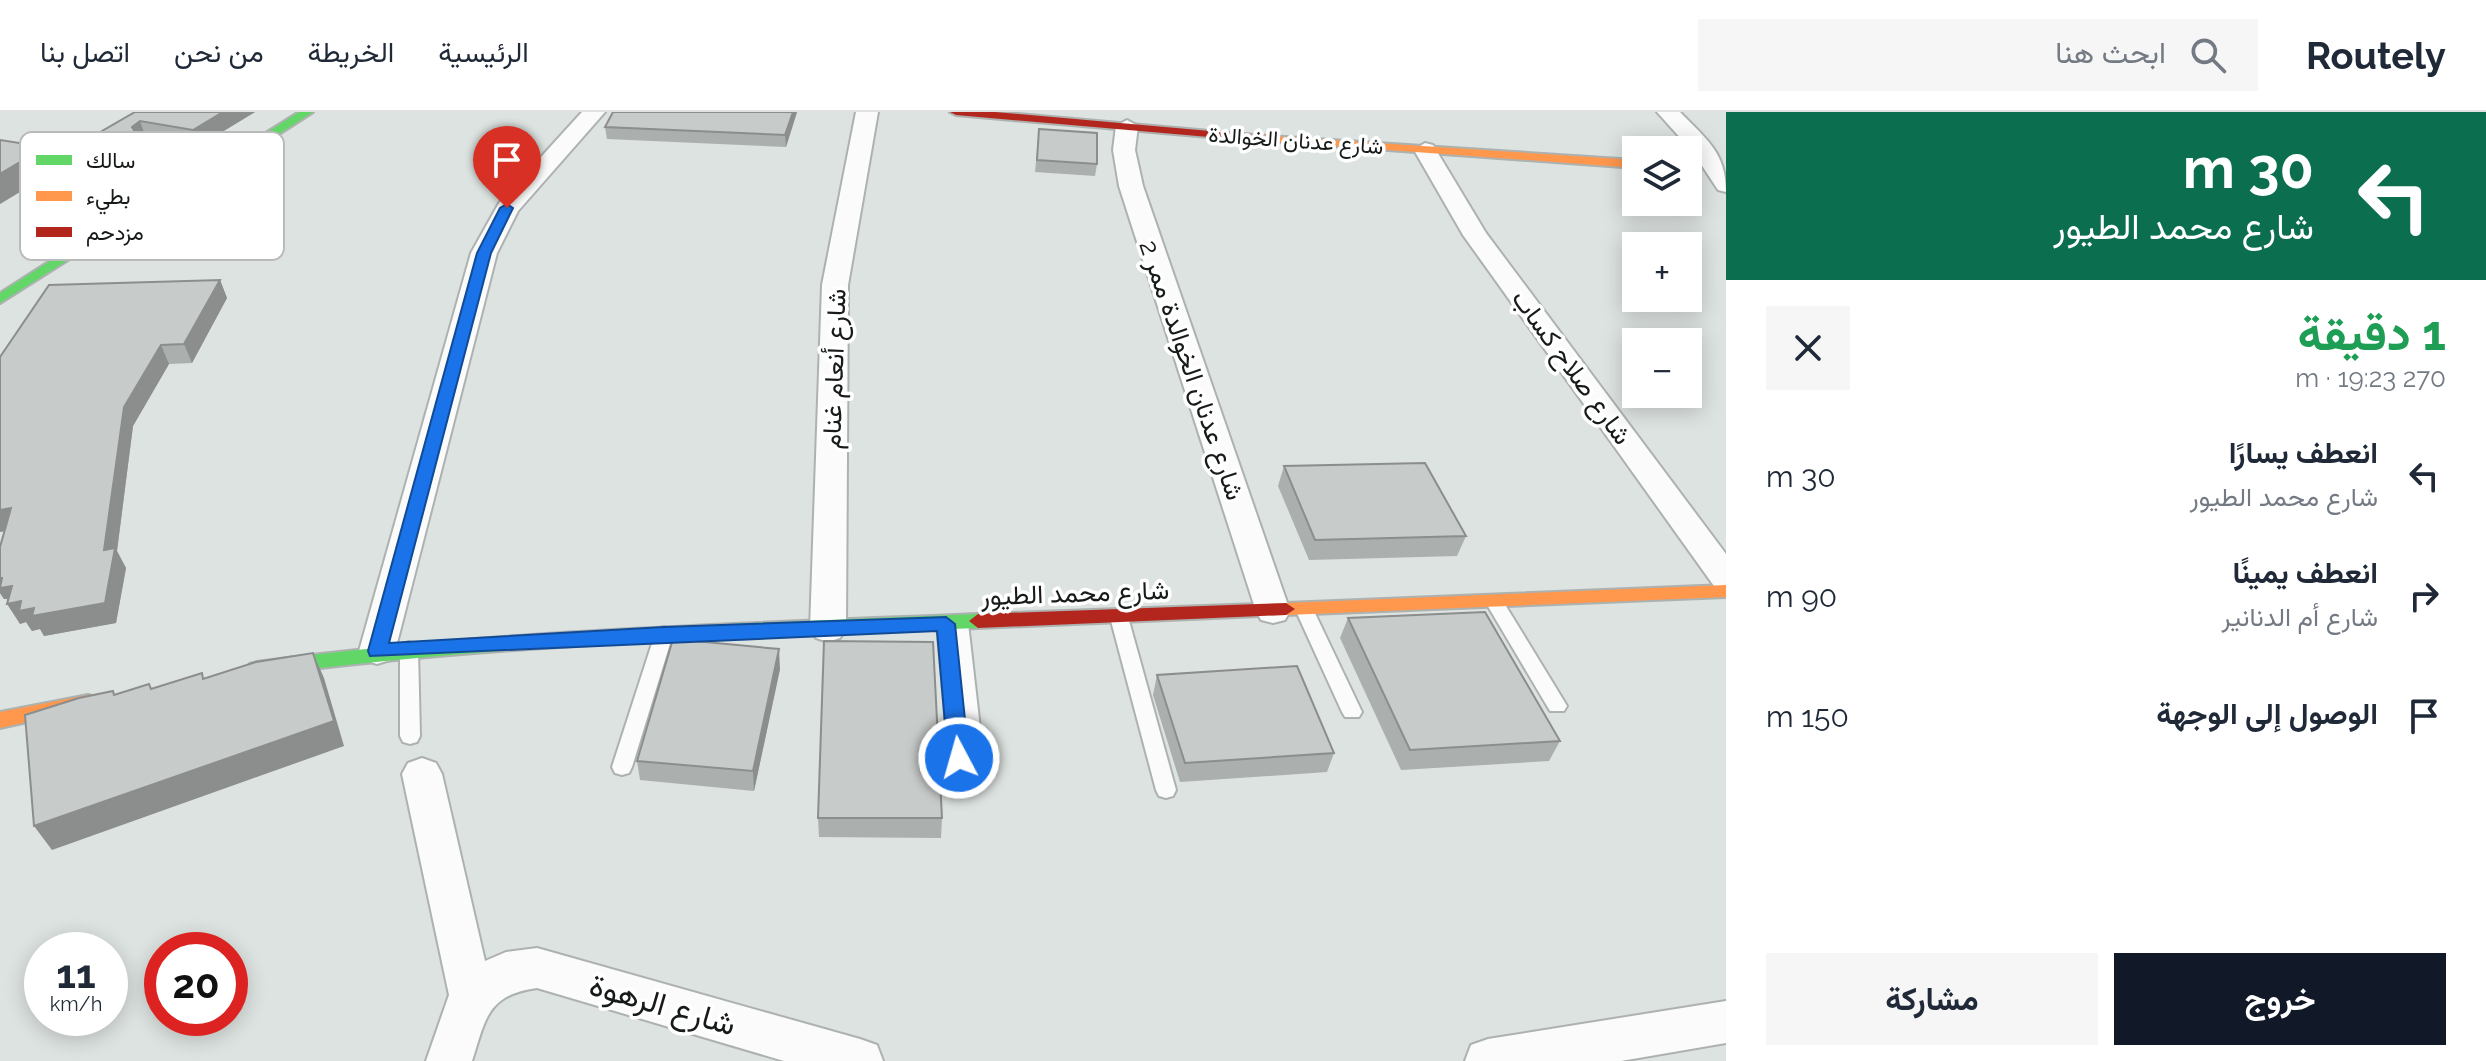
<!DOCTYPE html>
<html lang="ar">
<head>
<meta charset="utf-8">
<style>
  body { margin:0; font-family:Raleway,Vazirmatn,sans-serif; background:#f6f6f7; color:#1f2937; direction:rtl; height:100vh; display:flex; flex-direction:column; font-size:30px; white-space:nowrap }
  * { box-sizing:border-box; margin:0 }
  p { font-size:26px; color:#747a83 }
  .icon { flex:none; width:44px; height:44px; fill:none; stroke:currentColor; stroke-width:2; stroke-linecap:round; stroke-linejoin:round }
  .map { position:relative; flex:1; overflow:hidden; direction:ltr }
  .side { display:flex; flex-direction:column; background:#fff; width:760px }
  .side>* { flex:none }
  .top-card { background:#0b6e4f; color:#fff; overflow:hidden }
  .controls { position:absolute; left:1622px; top:24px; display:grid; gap:16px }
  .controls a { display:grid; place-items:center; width:80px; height:80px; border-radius:0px; background:#fff; box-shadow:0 4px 20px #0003; font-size:40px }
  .speed { position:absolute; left:24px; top:820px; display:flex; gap:16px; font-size:40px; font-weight:700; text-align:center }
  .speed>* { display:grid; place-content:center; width:104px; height:104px; border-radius:50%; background:#fff; box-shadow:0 4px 20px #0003; line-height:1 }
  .speed small { font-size:20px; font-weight:400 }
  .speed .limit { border:12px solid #d22; background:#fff; color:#111 }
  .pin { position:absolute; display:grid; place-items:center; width:68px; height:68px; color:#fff; margin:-82px -34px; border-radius:50% 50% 50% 0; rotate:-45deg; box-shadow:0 0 8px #0007 }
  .pin .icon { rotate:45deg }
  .me { position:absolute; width:88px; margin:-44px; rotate:354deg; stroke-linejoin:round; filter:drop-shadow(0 0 6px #0008) }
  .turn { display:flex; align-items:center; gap:28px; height:168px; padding:0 40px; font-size:36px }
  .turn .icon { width:104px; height:104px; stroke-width:2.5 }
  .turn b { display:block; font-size:56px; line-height:68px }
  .round { display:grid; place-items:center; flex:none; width:84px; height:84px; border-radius:0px; background:#f6f6f7 }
  .headline { display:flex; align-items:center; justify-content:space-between; height:136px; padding:0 40px }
  h1 { font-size:48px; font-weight:700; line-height:60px; color:#1e9e55 }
  .action { display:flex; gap:16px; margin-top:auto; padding:16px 40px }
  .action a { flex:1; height:92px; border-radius:0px; background:#111827; color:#fff; font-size:32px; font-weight:700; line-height:92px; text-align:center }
  .action a+a { background:#f6f6f7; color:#1f2937 }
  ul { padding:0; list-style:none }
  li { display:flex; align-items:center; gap:24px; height:120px; padding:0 40px }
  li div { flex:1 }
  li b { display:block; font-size:30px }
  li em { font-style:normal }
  header { display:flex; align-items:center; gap:48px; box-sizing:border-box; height:112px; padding:0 40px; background:#fff; border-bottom:2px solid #e0e1e3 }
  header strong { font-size:38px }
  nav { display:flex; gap:44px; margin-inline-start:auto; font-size:28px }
  .search { width:560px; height:72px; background:#f6f6f7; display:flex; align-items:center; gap:20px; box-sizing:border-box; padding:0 28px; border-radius:0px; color:#747a83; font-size:30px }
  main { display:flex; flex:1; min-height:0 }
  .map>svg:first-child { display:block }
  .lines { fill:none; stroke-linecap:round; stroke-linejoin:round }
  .lane-casing { stroke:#adb2b0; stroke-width:4 }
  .street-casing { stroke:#adb2b0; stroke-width:4 }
  .fast-casing { stroke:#adb2b0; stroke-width:4 }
  .slow-casing { stroke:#adb2b0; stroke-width:4 }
  .jam-casing { stroke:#adb2b0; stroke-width:4 }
  .lane { fill:#fafbfa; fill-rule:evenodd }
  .street { fill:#fafbfa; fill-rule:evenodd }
  .fast { fill:#63d668; fill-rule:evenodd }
  .slow { fill:#ff974d; fill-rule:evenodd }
  .jam { fill:#b3261e; fill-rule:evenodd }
  .wall { fill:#abafad }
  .shaded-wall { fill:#8b8e8d }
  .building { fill:#c7cbc9; stroke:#8b8e8d; stroke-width:2 }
  .route { fill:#1a73e8; stroke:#114b97; stroke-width:2 }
  .labels { text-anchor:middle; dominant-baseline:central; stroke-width:7; stroke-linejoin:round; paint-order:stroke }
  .far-street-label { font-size:22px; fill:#161a19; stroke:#fff }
  .street-label { font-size:26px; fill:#161a19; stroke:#fff }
  .near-street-label { font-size:32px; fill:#161a19; stroke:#fff }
  .key { fill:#fff; stroke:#b9baba; stroke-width:2 }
  .key-label { font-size:22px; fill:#161a19 }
</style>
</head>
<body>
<header>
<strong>Routely</strong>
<div class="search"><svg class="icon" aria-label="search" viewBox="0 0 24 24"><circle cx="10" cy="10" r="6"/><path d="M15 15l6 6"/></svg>ابحث هنا</div>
<nav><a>الرئيسية</a><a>الخريطة</a><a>من نحن</a><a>اتصل بنا</a></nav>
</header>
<main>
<section class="side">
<div class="top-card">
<div class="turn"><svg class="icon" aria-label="left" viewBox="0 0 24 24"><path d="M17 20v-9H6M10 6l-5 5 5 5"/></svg><div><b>30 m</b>شارع محمد الطيور</div></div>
</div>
<div class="headline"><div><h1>1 دقيقة</h1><p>270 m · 19:23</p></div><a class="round"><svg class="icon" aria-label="close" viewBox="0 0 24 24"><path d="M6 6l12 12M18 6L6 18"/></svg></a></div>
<ul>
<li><svg class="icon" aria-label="left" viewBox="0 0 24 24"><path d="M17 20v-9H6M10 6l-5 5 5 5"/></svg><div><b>انعطف يسارًا</b><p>شارع محمد الطيور</p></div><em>30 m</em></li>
<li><svg class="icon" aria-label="right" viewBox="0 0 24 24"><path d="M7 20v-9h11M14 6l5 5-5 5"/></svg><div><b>انعطف يمينًا</b><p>شارع أم الدنانير</p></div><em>90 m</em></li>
<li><svg class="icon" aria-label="arrive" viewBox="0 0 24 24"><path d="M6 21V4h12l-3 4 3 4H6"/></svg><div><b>الوصول إلى الوجهة</b></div><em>150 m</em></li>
</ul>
<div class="action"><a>خروج</a><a>مشاركة</a></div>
</section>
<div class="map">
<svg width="1726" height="949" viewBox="0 0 1726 949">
  <rect width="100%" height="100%" fill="#dde3e0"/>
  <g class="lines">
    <g class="lane-casing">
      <path id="lane" d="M150,29L234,44L240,48L234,52L146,35L144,33Z
        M1495,485L1501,486L1564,589L1567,594L1564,599H1550L1486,491Z
        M1304,491L1313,497L1362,600L1359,605H1345L1342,600L1295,497Z
        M1119,498L1128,505L1176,678L1173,684L1166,686L1159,684L1156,678L1110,505Z
        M959,504L968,511L984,651L981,657L974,659L967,657L964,652H952L949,646L937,512L939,507Z
        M664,515L671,517L673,522L632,655L629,661L622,663L615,661L612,655L655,522L657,517Z
        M409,530L416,532L418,537L420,624L417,630L410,632L403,630L400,624V537L402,532Z"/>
    </g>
    <g class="street-casing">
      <path id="street" d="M582,0H605L518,99L497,141L395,539L390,548L377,552L364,548L359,539L471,141L499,91Z
        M856,0H878L848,173L846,517L840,526L828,530L816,526L810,517L822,173Z
        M1657,0H1680C1706,27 1726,40 1726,80L1718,78L1693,40Z
        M1127,8L1138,14L1135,38L1143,74L1290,499L1285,508L1273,511L1261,508L1256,499L1119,74L1113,38L1116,14Z
        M1425,31L1433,33L1486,121L1726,442V478L1714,474L1463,123L1414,38Z
        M422,646L436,651L442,662L485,849L506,840L537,836L860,927L877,933L883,949H784L537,876C487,883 486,906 472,949H426L449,883L402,662L408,651Z
        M1726,889V931L1621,949H1465L1471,933L1488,927Z"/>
    </g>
    <g class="fast-casing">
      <path id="fast" d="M299,0H313L182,85L147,98L0,191V181L139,92L174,79Z
        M978,502L987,509L978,516C737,525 496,532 257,564L250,562L247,557L250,552L257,550C496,518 737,512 978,502Z"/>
    </g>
    <g class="slow-casing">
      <path id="slow" d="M1255,23L1636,48V56L1251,28V24Z
        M1726,473V485L1286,503L1277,497L1286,491Z
        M88,583L95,585L98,590L95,595L0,616V600Z"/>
    </g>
    <g class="jam-casing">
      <path id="jam" d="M950,0H995L1255,23L1261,26L1255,29L956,3Z
        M1286,491L1295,497L1286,503L978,516L969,509L978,502Z"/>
    </g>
    <use href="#lane" class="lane"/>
    <use href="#street" class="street"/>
    <use href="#fast" class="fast"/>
    <use href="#slow" class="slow"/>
    <use href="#jam" class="jam"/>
  </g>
  <path class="wall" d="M135,0H255L199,34L172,30L177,44L117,85L46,73L43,66L0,92V28L51,48Z
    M613,0H797L786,35L607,27L605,15Z
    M1039,17L1097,52L1095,64L1035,60Z
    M220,168L227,186L192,251L169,252L133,314L117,439L126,456L116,511L44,524L40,517L32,519L26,510L20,512L7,487H4L0,481V435L4,419L0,420V245Z
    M1284,354L1466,424L1457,444L1309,448L1278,374Z
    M1348,506L1560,629L1549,649L1401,658L1340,526Z
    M780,557L754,679L640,668L637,649Z
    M1157,563L1334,641L1327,660L1180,670L1153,583Z
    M818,706H942L941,726L819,725Z"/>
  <path class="shaded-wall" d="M223,0H255L199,34L193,18Z
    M793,0H797L786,35L785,23Z
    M140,9L146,26L139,32L132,15Z
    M171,27L177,44L117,85L109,68Z
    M45,35L55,58L38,56L43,66L0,92V62Z
    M220,168L227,186L192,251L184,232Z
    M161,233L169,252L133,314L117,439L126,456L116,511L44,524L40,517L32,519L26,510L20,512L7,492L9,491L7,487H4L0,481V466L124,295Z
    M11,396L23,415L0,420V398Z
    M779,537L780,557L754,679L753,659Z
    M313,541L324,566L344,634L52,738L34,714Z"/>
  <path class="building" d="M135,0H223L193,18L140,9L132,15L135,20L171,27L109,68L38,56Z
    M613,0H793L785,23L605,15Z
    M1039,17L1097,21V52L1037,48Z
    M0,28L45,35L0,62Z
    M220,168L184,232L161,233L124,295L104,438L115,436L105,491L32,504L34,496L19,499L21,489L7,492L12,474L0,476L2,466H0V435L11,396L0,398V245L49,173Z
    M1425,351L1466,424L1315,428L1284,354Z
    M1485,500L1560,629L1410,638L1348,506Z
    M673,527L779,537L753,659L637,649Z
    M824,529L933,530L942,706H818Z
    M313,541L334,609L34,714L25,603L79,586L113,579L114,583L149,572L151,577L202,561L203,567L256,550Z
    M1297,554L1334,641L1185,651L1157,563Z"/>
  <path class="route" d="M507,92L513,96L491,141L389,531L664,515L946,505L955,512L969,646L966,652L959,654L948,646L937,519L370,544L368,539L477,141L500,96Z"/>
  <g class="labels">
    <g class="far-street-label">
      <text transform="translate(1296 28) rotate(4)">شارع عدنان الخوالدة</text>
    </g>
    <g class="street-label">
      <text transform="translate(1572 255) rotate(54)">شارع صلاح كساب</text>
      <text transform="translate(834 257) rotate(-88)">شارع أنعام غنام</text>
      <text transform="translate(1192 258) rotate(71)">شارع عدنان الخوالدة ممر 2</text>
      <text transform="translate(1075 481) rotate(-2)">شارع محمد الطيور</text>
    </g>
    <g class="near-street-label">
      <text transform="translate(663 892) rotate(16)">شارع الرهوة</text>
    </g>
  </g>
  <rect x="20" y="20" width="264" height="128" rx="12" class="key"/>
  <rect x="36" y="43" width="36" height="10" fill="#63d668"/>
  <rect x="36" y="79" width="36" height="10" fill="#ff974d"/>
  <rect x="36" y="115" width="36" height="10" fill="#b3261e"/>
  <g class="key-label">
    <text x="86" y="56">سالك</text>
    <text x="86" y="92">بطيء</text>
    <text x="86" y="128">مزدحم</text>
  </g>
</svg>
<div class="controls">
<a><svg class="icon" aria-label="layers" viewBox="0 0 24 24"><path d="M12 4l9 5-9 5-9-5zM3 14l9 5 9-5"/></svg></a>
<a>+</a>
<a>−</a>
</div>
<div class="speed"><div>11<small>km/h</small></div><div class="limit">20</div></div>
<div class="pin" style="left:507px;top:96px;background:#d93025"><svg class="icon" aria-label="arrive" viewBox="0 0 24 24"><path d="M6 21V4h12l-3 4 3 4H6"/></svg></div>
<svg class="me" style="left:959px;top:646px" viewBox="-20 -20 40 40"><circle r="17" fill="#1a73e8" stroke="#fff" stroke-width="3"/><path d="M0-11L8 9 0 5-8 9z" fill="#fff"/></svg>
</div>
</main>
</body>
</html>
